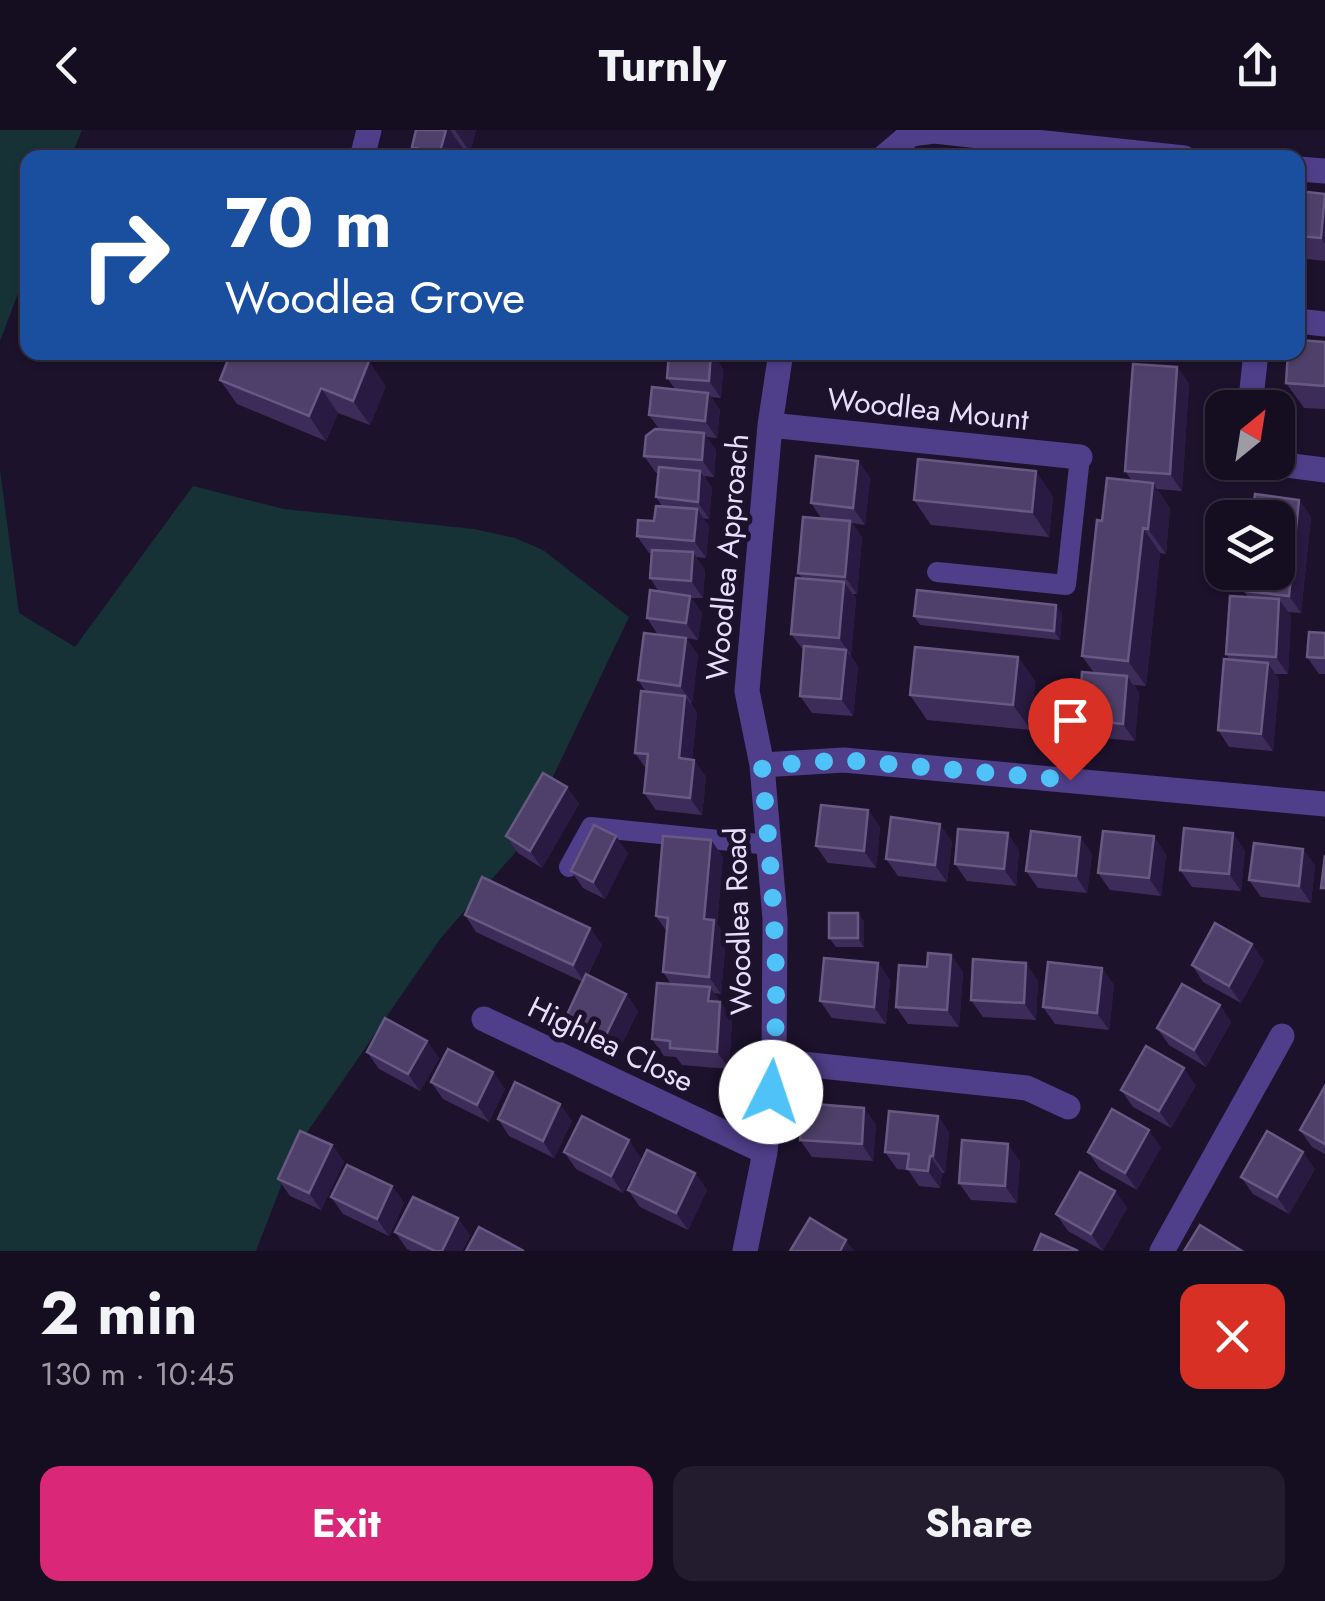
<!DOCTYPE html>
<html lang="en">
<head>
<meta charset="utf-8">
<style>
  body { margin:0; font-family:Jost,sans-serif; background:#221c2e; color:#f1f3f6; height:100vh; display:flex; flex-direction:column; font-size:38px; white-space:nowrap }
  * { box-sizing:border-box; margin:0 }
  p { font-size:32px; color:#9d9ca5 }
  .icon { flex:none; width:55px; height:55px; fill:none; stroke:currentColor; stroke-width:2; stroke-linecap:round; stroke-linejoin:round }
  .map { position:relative; height:1121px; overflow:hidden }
  .drawer { display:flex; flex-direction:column; background:#150e21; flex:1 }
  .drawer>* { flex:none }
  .hud { position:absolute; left:20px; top:20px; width:1285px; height:210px; border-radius:20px; box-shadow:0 2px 8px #0004,0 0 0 2px #342e3f; background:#1a4fa0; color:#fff; overflow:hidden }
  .needle { width:65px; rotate:30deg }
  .controls { position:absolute; left:1205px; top:260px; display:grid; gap:20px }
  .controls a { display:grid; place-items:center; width:90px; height:90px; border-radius:20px; background:#150e21; box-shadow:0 2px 8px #0004,0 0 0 2px #342e3f; font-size:50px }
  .pin { position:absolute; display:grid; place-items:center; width:85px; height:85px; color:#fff; margin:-102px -42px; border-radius:50% 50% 50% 0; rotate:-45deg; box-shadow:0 0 10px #0007 }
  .pin .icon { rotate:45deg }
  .me { position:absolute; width:110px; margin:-55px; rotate:4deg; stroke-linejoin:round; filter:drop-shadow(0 0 8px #0008) }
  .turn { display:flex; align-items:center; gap:35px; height:210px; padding:0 40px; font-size:45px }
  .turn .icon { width:130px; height:130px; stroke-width:2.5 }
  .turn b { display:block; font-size:70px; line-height:85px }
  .round { display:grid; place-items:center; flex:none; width:105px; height:105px; border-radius:20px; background:#221c2e }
  .summary { display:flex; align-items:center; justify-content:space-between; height:170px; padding:0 40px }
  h1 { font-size:60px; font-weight:700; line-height:75px }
  .button { display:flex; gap:20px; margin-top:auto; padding:20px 40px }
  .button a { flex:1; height:115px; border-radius:20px; background:#db2777; color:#fff; font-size:40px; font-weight:700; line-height:115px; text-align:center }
  .button a+a { background:#221c2e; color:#f1f3f6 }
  header { display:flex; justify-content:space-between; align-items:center; height:130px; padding:0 40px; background:#150e21; font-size:45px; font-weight:700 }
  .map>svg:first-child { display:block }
  .green { fill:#163236 }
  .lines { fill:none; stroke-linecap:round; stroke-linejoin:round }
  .service { stroke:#4f3f8a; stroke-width:20 }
  .minor { stroke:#4f3f8a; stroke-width:25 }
  .wall { fill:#3d2c59 }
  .shaded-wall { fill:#281a40 }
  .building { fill:#4f406b; stroke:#675982; stroke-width:2.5 }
  .route { stroke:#4fc3f7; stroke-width:18; stroke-dasharray:0 32.4 }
  .labels { text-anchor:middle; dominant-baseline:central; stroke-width:10; stroke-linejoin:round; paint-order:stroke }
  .street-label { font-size:30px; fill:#e8dffe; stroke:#1c122c }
</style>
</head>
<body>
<header><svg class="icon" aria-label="back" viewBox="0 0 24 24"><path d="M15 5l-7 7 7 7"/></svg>Turnly<svg class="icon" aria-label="share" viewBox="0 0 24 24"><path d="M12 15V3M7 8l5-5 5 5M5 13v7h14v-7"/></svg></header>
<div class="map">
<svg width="1325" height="1121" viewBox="0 0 1325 1121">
  <rect width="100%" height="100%" fill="#1c122c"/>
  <path class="green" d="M0,0H82L71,27L28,28L27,140L0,211Z
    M0,340L19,483L75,517L193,356L284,379L474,399L515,408L543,420L629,487L519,718L440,809L295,1020L256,1121H0Z"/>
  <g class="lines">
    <path class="service" d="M937,442L1066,455L1080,327
      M569,737L591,697L769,715"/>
    <path class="minor" d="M362,28L369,0
      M883,28L911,4L934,1L1184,28
      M1298,39L1325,41
      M1298,191L1325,194
      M1250,278L1256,222
      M770,295L1080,327
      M1262,332L1325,340
      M762,635L844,630L1325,674
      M484,889L765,1022
      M774,931L1027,958L1068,977
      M745,1121L765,1022L774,931L775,789L762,635L747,561L770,295L781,222
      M1162,1121L1282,906"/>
  </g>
  <path class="wall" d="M416,0H476L470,22L464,20L462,28H419L412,17Z
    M1298,61L1325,65V131L1298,128Z
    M1325,212V279L1304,278L1286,253Z
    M669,222H733V228L714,226L723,239L721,268L711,267L720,280L717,308L706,307L716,320L714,347L704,346L712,358L709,389L703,388L709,396L706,428L696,427L705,440L703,468H691L702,483L698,510L686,508L698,525L692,573L690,572L697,583L692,629L694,630L706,647L702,685L656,680L644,663L647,640L635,623L646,562L638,550L658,505L647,488L659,462L650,448L651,423H649L637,406L654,391L662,376L656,367L658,343H656L644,326L659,299L649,285L675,259L667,248Z
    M1177,237L1189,254L1182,361L1157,359L1170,378L1166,424L1160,423L1146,556L1134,555L1139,563L1135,611L1091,607L1079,590L1094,543L1082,526L1132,351L1125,341Z
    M220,250L386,256L370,295L338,283L326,311L237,274Z
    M858,331L870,348L865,395L852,393L862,408L857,464H853L856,469L851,525H850L858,537L853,586L812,583L800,566L804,521L791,504L802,448L798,443L821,388L811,373Z
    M1053,366L1049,407L931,395L914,370Z
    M1299,370L1311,387L1301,483L1288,482L1291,486L1288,544H1275L1279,550L1273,621L1229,617L1218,600L1230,530L1226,524L1248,467L1244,461Z
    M1056,475L1062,484L1060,510L920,495L914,486Z
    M1325,503V544H1319L1307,527Z
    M1018,527L1035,551L1031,600L927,590L910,565Z
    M567,657L579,674L542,738L518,723L506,706Z
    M868,680L880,697L876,738L828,733L816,716Z
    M1080,707L1092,724L1087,763L1038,758L1026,741Z
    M711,710L723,727L717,794L726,807L721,864L714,863L732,889L729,939L682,935L676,927L664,926L652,909L671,854L663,842L667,802L656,786Z
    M952,711L947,752L898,746L886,729Z
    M1303,719L1315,736L1311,773L1261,767L1249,750Z
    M1019,720L1016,756L967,751L955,734Z
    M1245,720L1241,761L1192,757L1180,740Z
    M628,723L605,769L583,758L571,741Z
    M1166,724L1161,766L1110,760L1098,743Z
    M465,785L590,798L602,815L588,845L626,864L638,881L615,928L575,908L564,891L583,852L476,802Z
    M864,791V817H836L829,808Z
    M951,825L963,842L959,897L908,894L896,877L927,837Z
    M1264,831L1241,873L1203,852L1192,835Z
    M878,833L890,850L886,894L832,888L820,871Z
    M1102,838L1114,855L1109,900L1055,894L1043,877Z
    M1038,850L1036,890L983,887L971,870Z
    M1220,875L1231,892L1206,937L1169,915L1157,898Z
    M427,911L439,928L420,961L379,939L367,922Z
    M493,942L505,959L489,992L443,969L431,952Z
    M1196,955L1171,998L1133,977L1121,960Z
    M1325,956V1024L1312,1017L1300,1000Z
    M560,974L572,991L554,1028L509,1006L498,989Z
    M864,978L876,995L873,1031L812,1027L800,1010L813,994Z
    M938,986L949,1003L945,1043H942L940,1058L919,1056L908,1040L897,1039L885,1022Z
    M332,1015L344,1032L321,1080L290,1066L278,1049Z
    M1161,1017L1137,1060L1100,1039L1088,1022Z
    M564,1022L641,1028L623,1063L576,1039Z
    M1020,1031L1017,1073L971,1070L959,1053Z
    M1315,1039L1289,1084L1253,1064L1241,1047Z
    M695,1043L707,1060L688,1100L640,1077L628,1060Z
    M392,1056L404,1073L389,1106L343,1084L331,1067Z
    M1115,1061L1127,1078L1103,1121L1068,1101L1056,1084Z
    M395,1102L470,1105L462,1121H411L407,1119Z"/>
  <path class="shaded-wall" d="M446,0H450L464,20L462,28H441L439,25Z
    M455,0H476L470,22Z
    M1325,65V114L1321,108Z
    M711,222L723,239L721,268L709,251Z
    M369,231L386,256L370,295L353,271Z
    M1177,237L1189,254L1182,361L1170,344Z
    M321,258L338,283L326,311L309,286Z
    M708,263L720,280L717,308L705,291Z
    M704,303L716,320L714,347L702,330Z
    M858,331L870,348L865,395L853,378Z
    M700,341L712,358L709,389L698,372Z
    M1036,341L1053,366L1049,407L1032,382Z
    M1153,353L1170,378L1166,424L1148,399Z
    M1299,370L1311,387L1301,483L1289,466Z
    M697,379L709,396L706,428L694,411Z
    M850,391L862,408L857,464L845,447Z
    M1143,398L1160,423L1146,556L1128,531Z
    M693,422L705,440L703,468L691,451Z
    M844,452L856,469L851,525L839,508Z
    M690,466L702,483L698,510L686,493Z
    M1279,469L1291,486L1288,544L1276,527Z
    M1056,475L1062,484L1060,510L1054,501Z
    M686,508L698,525L692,573L680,556Z
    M846,520L858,537L853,586L841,569Z
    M1018,527L1035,551L1031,600L1013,575Z
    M1268,533L1279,550L1273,621L1261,604Z
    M1127,546L1139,563L1135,611L1123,594Z
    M685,566L697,583L690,645L679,628Z
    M694,630L706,647L702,685L690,668Z
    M567,657L579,674L542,738L530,721Z
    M868,680L880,697L876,738L864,721Z
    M940,694L952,711L947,752L935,735Z
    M1008,703L1019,720L1016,756L1004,739Z
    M1233,703L1245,720L1241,761L1229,744Z
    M616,706L628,723L605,769L593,752Z
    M1154,706L1166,724L1161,766L1149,748Z
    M1080,707L1092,724L1087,763L1076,746Z
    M711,710L723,727L717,794L726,807L721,864L709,847L704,789Z
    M1303,719L1315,736L1311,773L1299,756Z
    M858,783L864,791V817L858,808Z
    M590,798L602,815L584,852L573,835Z
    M1252,814L1264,831L1241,873L1229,856Z
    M951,825L963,842L959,897L947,880Z
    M878,833L890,850L886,894L874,877Z
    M1026,833L1038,850L1036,890L1024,873Z
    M1102,838L1114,855L1109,900L1097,883Z
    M710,857L732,889L729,939L717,922L708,871Z
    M626,864L638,881L615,928L603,911Z
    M1220,875L1231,892L1206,937L1194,920Z
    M427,911L439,928L420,961L408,944Z
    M1184,938L1196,955L1171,998L1159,981Z
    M493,942L505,959L489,992L477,975Z
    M560,974L572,991L554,1028L543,1011Z
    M864,978L876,995L873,1031L862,1014Z
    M938,986L949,1003L945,1043L933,1026Z
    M1149,1000L1161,1017L1137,1060L1125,1043Z
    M629,1010L641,1028L623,1063L611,1046Z
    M1008,1014L1020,1031L1017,1073L1005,1056Z
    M332,1015L344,1032L321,1080L309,1063Z
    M1303,1022L1315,1039L1289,1084L1277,1067Z
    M930,1026L942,1043L940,1058L928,1041Z
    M695,1043L707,1060L688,1100L676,1083Z
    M392,1056L404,1073L389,1106L377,1089Z
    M1115,1061L1127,1078L1103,1121L1091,1104Z
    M458,1088L470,1105L462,1121H442Z
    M846,1110L854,1121H840Z"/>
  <path class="building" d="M416,0H446L439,25L412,17Z
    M1298,61L1325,64L1321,108L1298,106Z
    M1298,210L1325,212V256L1286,253L1288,222H1298Z
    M231,222H348L369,231L353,271L321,258L309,286L220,250Z
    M669,222H711L709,251L667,248Z
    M1133,234L1177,237L1170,344L1125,341Z
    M652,257L708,263L705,291L649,285Z
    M655,299L704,303L702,330L644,326L646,306Z
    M816,326L858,331L853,378L811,373Z
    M918,329L1036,341L1032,382L914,370Z
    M659,337L700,341L698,372L656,367Z
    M1107,348L1153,353L1148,399L1143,398L1128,531L1082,526L1097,390L1102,391Z
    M1255,364L1299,370L1289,466L1244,461L1246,442H1278V388H1252Z
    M656,376L697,379L694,411L637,406L638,390L654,391Z
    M803,387L850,391L845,447L798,443Z
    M652,420L693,422L691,451L650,448Z
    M796,448L844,452L839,508L791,504Z
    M650,460L690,466L686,493L647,488Z
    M917,460L1056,475L1054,501L914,486Z
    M1230,466L1279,469L1276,527L1226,524Z
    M1309,502L1325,503V528L1307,527Z
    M644,503L686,508L680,556L638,550Z
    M804,516L846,520L841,569L800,566Z
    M915,517L1018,527L1013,575L910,565Z
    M1224,529L1268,533L1261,604L1218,600Z
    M1082,542L1127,546L1123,594L1079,590Z
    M641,561L685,566L679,628L694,630L690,668L644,663L648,624L635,623Z
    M543,643L567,657L530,721L506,706Z
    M821,675L868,680L864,721L816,716Z
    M891,687L940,694L935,735L886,729Z
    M594,695L616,706L593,752L571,741Z
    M1184,698L1233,703L1229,744L1180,740Z
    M958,699L1008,703L1004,739L955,734Z
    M1031,701L1080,707L1076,746L1026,741Z
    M1103,701L1154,706L1149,748L1098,743Z
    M663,706L711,710L704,789L714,790L709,847L663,842L668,788L656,786Z
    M1254,713L1303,719L1299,756L1249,750Z
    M1325,725V758H1321Z
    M482,747L590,798L573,835L465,785Z
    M829,783H858V808H829Z
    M1215,793L1252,814L1229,856L1192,835Z
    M928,823L951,825L947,880L896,877L899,835L927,837Z
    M824,828L878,833L874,877L820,871Z
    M973,829L1026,833L1024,873L971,870Z
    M1048,832L1102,838L1097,883L1043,877Z
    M586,844L626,864L603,911L564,891Z
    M657,853L710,857L708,871L720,872L717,922L670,918V911L652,909Z
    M1182,854L1220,875L1194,920L1157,898Z
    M385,888L427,911L408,944L367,922Z
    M1146,916L1184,938L1159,981L1121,960Z
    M448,919L493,942L477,975L431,952Z
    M515,952L560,974L543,1011L498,989Z
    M1325,956V1014L1300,1000Z
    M814,974L864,978L862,1014L800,1010L801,993L813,994Z
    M1112,979L1149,1000L1125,1043L1088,1022Z
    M889,981L938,986L933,1026H930L928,1041L907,1039L909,1024L885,1022Z
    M582,986L629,1010L611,1046L564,1022Z
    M300,1001L332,1015L309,1063L278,1049Z
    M1267,1001L1303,1022L1277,1067L1241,1047Z
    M962,1010L1008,1014L1005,1056L959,1053Z
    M647,1020L695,1043L676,1083L628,1060Z
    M347,1035L392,1056L377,1089L331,1067Z
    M1080,1042L1115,1061L1091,1104L1056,1084Z
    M413,1067L458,1088L442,1121H435L395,1102Z
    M810,1088L846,1110L840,1121H790Z
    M1200,1095L1242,1121H1184Z
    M479,1097L524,1121H466Z
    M1041,1104L1078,1121H1034Z"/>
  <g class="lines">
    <path class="route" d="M771,962C783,853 771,744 762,636L844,630L1070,650"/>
  </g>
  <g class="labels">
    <g class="street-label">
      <text transform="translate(928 279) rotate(6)">Woodlea Mount</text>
      <text transform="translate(727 427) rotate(-85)">Woodlea Approach</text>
      <text transform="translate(738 791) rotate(-92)">Woodlea Road</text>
      <text transform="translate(611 914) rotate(26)">Highlea Close</text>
    </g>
  </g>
</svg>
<div class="controls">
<a><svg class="needle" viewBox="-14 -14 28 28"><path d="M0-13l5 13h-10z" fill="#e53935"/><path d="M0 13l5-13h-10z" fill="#9d9ca5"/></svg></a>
<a><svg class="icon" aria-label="layers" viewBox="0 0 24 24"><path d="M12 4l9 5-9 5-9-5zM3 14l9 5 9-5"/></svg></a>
</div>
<div class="pin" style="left:1070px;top:650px;background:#d93025"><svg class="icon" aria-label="arrive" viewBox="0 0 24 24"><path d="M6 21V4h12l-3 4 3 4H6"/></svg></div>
<svg class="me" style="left:771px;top:962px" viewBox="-20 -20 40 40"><circle r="19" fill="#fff"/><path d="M0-13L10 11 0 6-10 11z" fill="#4fc3f7"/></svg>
<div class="hud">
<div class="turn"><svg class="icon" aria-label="right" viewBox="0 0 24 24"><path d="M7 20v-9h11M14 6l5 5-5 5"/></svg><div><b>70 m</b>Woodlea Grove</div></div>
</div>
</div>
<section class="drawer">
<div class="summary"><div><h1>2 min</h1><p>130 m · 10:45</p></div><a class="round" style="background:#d93025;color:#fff"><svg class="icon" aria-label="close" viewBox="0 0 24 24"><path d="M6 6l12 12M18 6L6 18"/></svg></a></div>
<div class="button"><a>Exit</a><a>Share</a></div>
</section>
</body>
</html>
